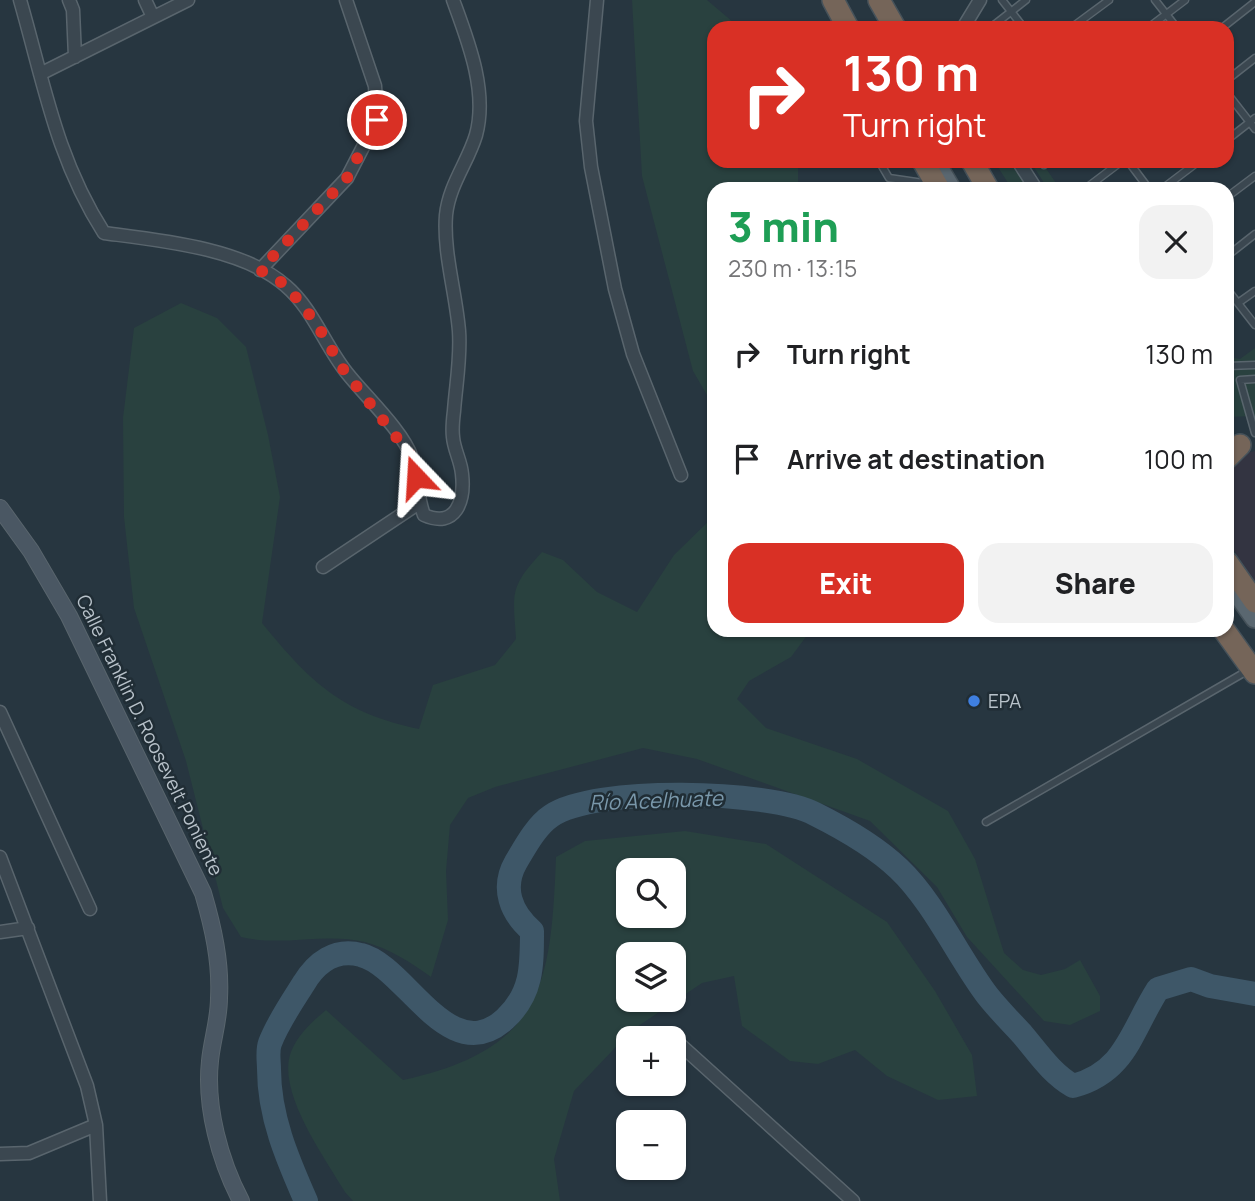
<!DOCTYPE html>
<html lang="en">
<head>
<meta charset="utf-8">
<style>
  body { margin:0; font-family:Manrope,sans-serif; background:#f2f2f2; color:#202124; height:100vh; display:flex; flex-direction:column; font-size:26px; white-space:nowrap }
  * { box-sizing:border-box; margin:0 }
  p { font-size:23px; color:#757577 }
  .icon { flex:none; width:38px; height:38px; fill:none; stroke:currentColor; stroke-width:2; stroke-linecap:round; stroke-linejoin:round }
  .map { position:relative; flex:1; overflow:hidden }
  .sheet { position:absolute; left:707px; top:182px; width:527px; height:455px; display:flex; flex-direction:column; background:#fff; border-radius:21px; box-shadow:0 2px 5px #0004 }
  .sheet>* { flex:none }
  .guide { position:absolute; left:707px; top:21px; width:527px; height:147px; border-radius:21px; box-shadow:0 2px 5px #0004; background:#d93025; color:#fff; overflow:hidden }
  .controls { position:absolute; left:616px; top:858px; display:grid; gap:14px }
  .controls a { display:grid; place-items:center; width:70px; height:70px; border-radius:14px; background:#fff; box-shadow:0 2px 5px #0004; font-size:35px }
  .pin { position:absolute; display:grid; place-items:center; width:60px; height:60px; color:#fff; margin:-30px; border:4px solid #fff; border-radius:50%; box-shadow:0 2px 7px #0007 }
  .me { position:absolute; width:77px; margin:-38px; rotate:340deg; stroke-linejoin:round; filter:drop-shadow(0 0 5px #0008) }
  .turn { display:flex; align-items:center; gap:24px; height:147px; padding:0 21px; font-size:32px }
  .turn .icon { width:91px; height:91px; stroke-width:2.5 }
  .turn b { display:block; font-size:49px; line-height:60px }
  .round { display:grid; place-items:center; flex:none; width:74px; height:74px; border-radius:21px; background:#f2f2f2 }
  .overview { display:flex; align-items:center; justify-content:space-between; height:119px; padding:0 21px }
  h1 { font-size:42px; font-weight:800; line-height:52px; color:#1e9e55 }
  .action { display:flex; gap:14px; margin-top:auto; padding:14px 21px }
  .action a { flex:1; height:80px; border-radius:21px; background:#d93025; color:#fff; font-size:28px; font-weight:800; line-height:80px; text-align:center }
  .action a+a { background:#f2f2f2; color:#202124 }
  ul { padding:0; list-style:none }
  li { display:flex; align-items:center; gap:21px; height:105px; padding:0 21px }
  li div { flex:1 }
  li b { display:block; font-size:26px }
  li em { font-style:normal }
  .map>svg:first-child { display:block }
  .medical { fill:#333441 }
  .green { fill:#29413f; fill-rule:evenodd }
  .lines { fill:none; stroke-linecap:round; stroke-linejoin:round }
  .river { stroke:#3e5768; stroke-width:24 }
  .lane-casing { stroke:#59656d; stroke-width:9 }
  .street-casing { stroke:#59656d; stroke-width:15 }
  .secondary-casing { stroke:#59656d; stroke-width:18 }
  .primary-casing { stroke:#455159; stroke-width:22 }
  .highway-casing { stroke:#46525a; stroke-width:24 }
  .lane { stroke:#3b4750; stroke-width:6 }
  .street { stroke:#3b4750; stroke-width:12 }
  .secondary { stroke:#4a5763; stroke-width:16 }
  .primary { stroke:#5a6770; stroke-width:19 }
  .highway { stroke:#756559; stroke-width:21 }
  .route { stroke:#d93025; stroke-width:12; stroke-dasharray:0 21.6 }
  .shop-dot { fill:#3f7fe0; stroke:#202d35; stroke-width:2.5 }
  .labels { text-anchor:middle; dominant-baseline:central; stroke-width:5; stroke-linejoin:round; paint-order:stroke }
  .poi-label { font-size:19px; fill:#b8c2ca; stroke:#202d35; text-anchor:start }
  .street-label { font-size:19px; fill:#b8c2ca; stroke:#202d35 }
  .water-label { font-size:21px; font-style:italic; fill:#7a98ab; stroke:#202d35 }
</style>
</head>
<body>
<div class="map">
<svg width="1255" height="1201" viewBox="0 0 1255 1201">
  <rect width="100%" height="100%" fill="#273640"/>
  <path class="medical" d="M1255,451V582L1227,540V473L1246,453Z"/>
  <path class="green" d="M632,0H707L740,28H714V161H798V189H714V407L693,371L642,176Z
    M994,161H1012L1028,189H1012Z
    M1030,161H1041L1060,189H1048Z
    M181,303L217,318L246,347L268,435L280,497L262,623C310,682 342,713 419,729L433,685L495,665L516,639C513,592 509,588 542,552L563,560L597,592L637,612L674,555L714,516V630H811L791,657L749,681L737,699L766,728L857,759L948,811L975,859L1004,953L1023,970L1041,975L1065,969L1080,960L1100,996V1011L1070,1025L1044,1021L967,937L937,887L870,821L697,759L643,748L495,787L468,798L450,825L446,871L448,920L431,977C412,963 388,948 365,942C326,932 282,947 241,937L223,908L186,761L134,608L124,517L123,418L134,328Z
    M1255,348V416L1227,417V357L1240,359Z
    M685,831L766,844L887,922L935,991L972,1055L977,1096L938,1100L887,1076L855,1050L818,1064L790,1061L742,1026L734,976L702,983L631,1031L574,1091L554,1159L560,1201H353L345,1192C325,1158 276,1091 291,1052C298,1034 312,1022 326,1010L403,1080C543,1049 551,986 556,857L585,841ZM628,870H674V915H628ZM628,954H674V999H628Z"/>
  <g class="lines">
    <path class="river" d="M306,1201C287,1158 269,1116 269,1069C269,1061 267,1051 270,1043C278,1022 292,1002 304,983C316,963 335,948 361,955C406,966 449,1070 505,1019C532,994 532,967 532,931C511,913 501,888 516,862C525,847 536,826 551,816C594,786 769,790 815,814C845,829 875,846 899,869C933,901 959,958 987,995C998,1009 1010,1021 1022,1034C1039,1054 1051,1073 1073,1086C1126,1072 1131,1031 1158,989L1191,979L1210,986L1255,994"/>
    <g class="lane-casing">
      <path id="lane" d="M1002,0L1024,28
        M1155,0L1177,28
        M990,28L1026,0
        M1071,28L1109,0
        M1148,28L1185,0
        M1222,28L1255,2
        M1227,80L1255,58
        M1227,93L1255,129
        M1227,140L1255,118
        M879,161L889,178L930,184
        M1128,161L1149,189
        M1044,165L1049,161
        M1085,189L1122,161
        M1162,189L1199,161
        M1227,197L1255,176
        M1227,256L1255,234
        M1227,289L1255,325
        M1238,303L1255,291
        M1227,366L1255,365
        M1255,379L1240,380L1255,433
        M986,822L1247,671"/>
    </g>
    <g class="street-casing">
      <path id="street" d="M20,0C44,83 56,158 104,233C158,240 244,248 286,286C313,309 325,346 347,373C365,396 403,431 412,458C418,477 417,497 424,515C456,529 465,501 462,474C461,461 454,450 453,437C452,429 453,419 454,411C456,384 461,358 459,331C456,293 443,252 446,215C449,185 468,162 476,135C488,91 468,41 453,0
        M69,0L73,10L75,57
        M145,0L152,15
        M597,0L586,121L591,167L615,289L633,354L681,475
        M963,28L980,0
        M40,74L188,0
        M1018,161L1036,189
        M260,270L347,178L377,120L375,86L346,0
        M323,567L419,503
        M0,712L90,909
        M0,857L87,1086L96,1125L100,1201
        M0,932L28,928
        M674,1039L853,1201
        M0,1154L29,1153L96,1125"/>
    </g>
    <g class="secondary-casing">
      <path id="secondary" d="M0,508L31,551L69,616L203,893C213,927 221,962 219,998C219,1020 212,1040 210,1061C205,1107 220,1161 241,1201"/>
    </g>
    <g class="primary-casing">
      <path id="primary" d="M935,162L951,189
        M1235,590L1255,618"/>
    </g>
    <g class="highway-casing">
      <path id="highway" d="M833,0L848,28
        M879,0L895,28
        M923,161L939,189
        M972,161L988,189
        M1227,458L1240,445
        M1227,562L1255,602
        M1224,630L1255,673"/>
    </g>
    <use href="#lane" class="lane"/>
    <use href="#street" class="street"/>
    <use href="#secondary" class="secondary"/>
    <use href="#primary" class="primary"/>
    <use href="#highway" class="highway"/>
  </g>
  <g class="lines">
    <path class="route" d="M377,120L347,178L260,270L286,285L316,323L343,369L411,456L416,477"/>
  </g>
  <circle class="shop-dot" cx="974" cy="701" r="7"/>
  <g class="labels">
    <g class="poi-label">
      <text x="988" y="701">EPA</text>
    </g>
    <g class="street-label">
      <text transform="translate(150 735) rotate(64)">Calle Franklin D. Roosevelt Poniente</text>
    </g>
    <g class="water-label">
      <text transform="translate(656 800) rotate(-2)">Río Acelhuate</text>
    </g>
  </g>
</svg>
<div class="controls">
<a><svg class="icon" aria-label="search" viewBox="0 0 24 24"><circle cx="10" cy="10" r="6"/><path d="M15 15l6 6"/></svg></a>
<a><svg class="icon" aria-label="layers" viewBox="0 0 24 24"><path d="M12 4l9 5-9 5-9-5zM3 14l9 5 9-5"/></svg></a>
<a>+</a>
<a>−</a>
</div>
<div class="pin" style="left:377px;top:120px;background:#d93025"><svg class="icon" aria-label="arrive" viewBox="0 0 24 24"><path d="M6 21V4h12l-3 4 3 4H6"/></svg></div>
<svg class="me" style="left:416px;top:477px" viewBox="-20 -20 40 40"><path d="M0-17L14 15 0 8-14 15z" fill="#d93025" stroke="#fff" stroke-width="4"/></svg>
<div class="guide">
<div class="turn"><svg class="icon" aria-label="right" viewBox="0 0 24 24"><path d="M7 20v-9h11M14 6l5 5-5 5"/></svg><div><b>130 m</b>Turn right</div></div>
</div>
<section class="sheet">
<div class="overview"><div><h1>3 min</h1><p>230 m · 13:15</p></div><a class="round"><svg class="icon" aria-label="close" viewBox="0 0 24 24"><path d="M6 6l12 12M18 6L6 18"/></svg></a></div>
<ul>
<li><svg class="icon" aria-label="right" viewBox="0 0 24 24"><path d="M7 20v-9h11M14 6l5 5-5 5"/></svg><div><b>Turn right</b></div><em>130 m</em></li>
<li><svg class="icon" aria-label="arrive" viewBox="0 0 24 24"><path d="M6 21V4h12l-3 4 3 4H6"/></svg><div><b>Arrive at destination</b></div><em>100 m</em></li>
</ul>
<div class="action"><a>Exit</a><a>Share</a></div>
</section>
</div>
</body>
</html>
